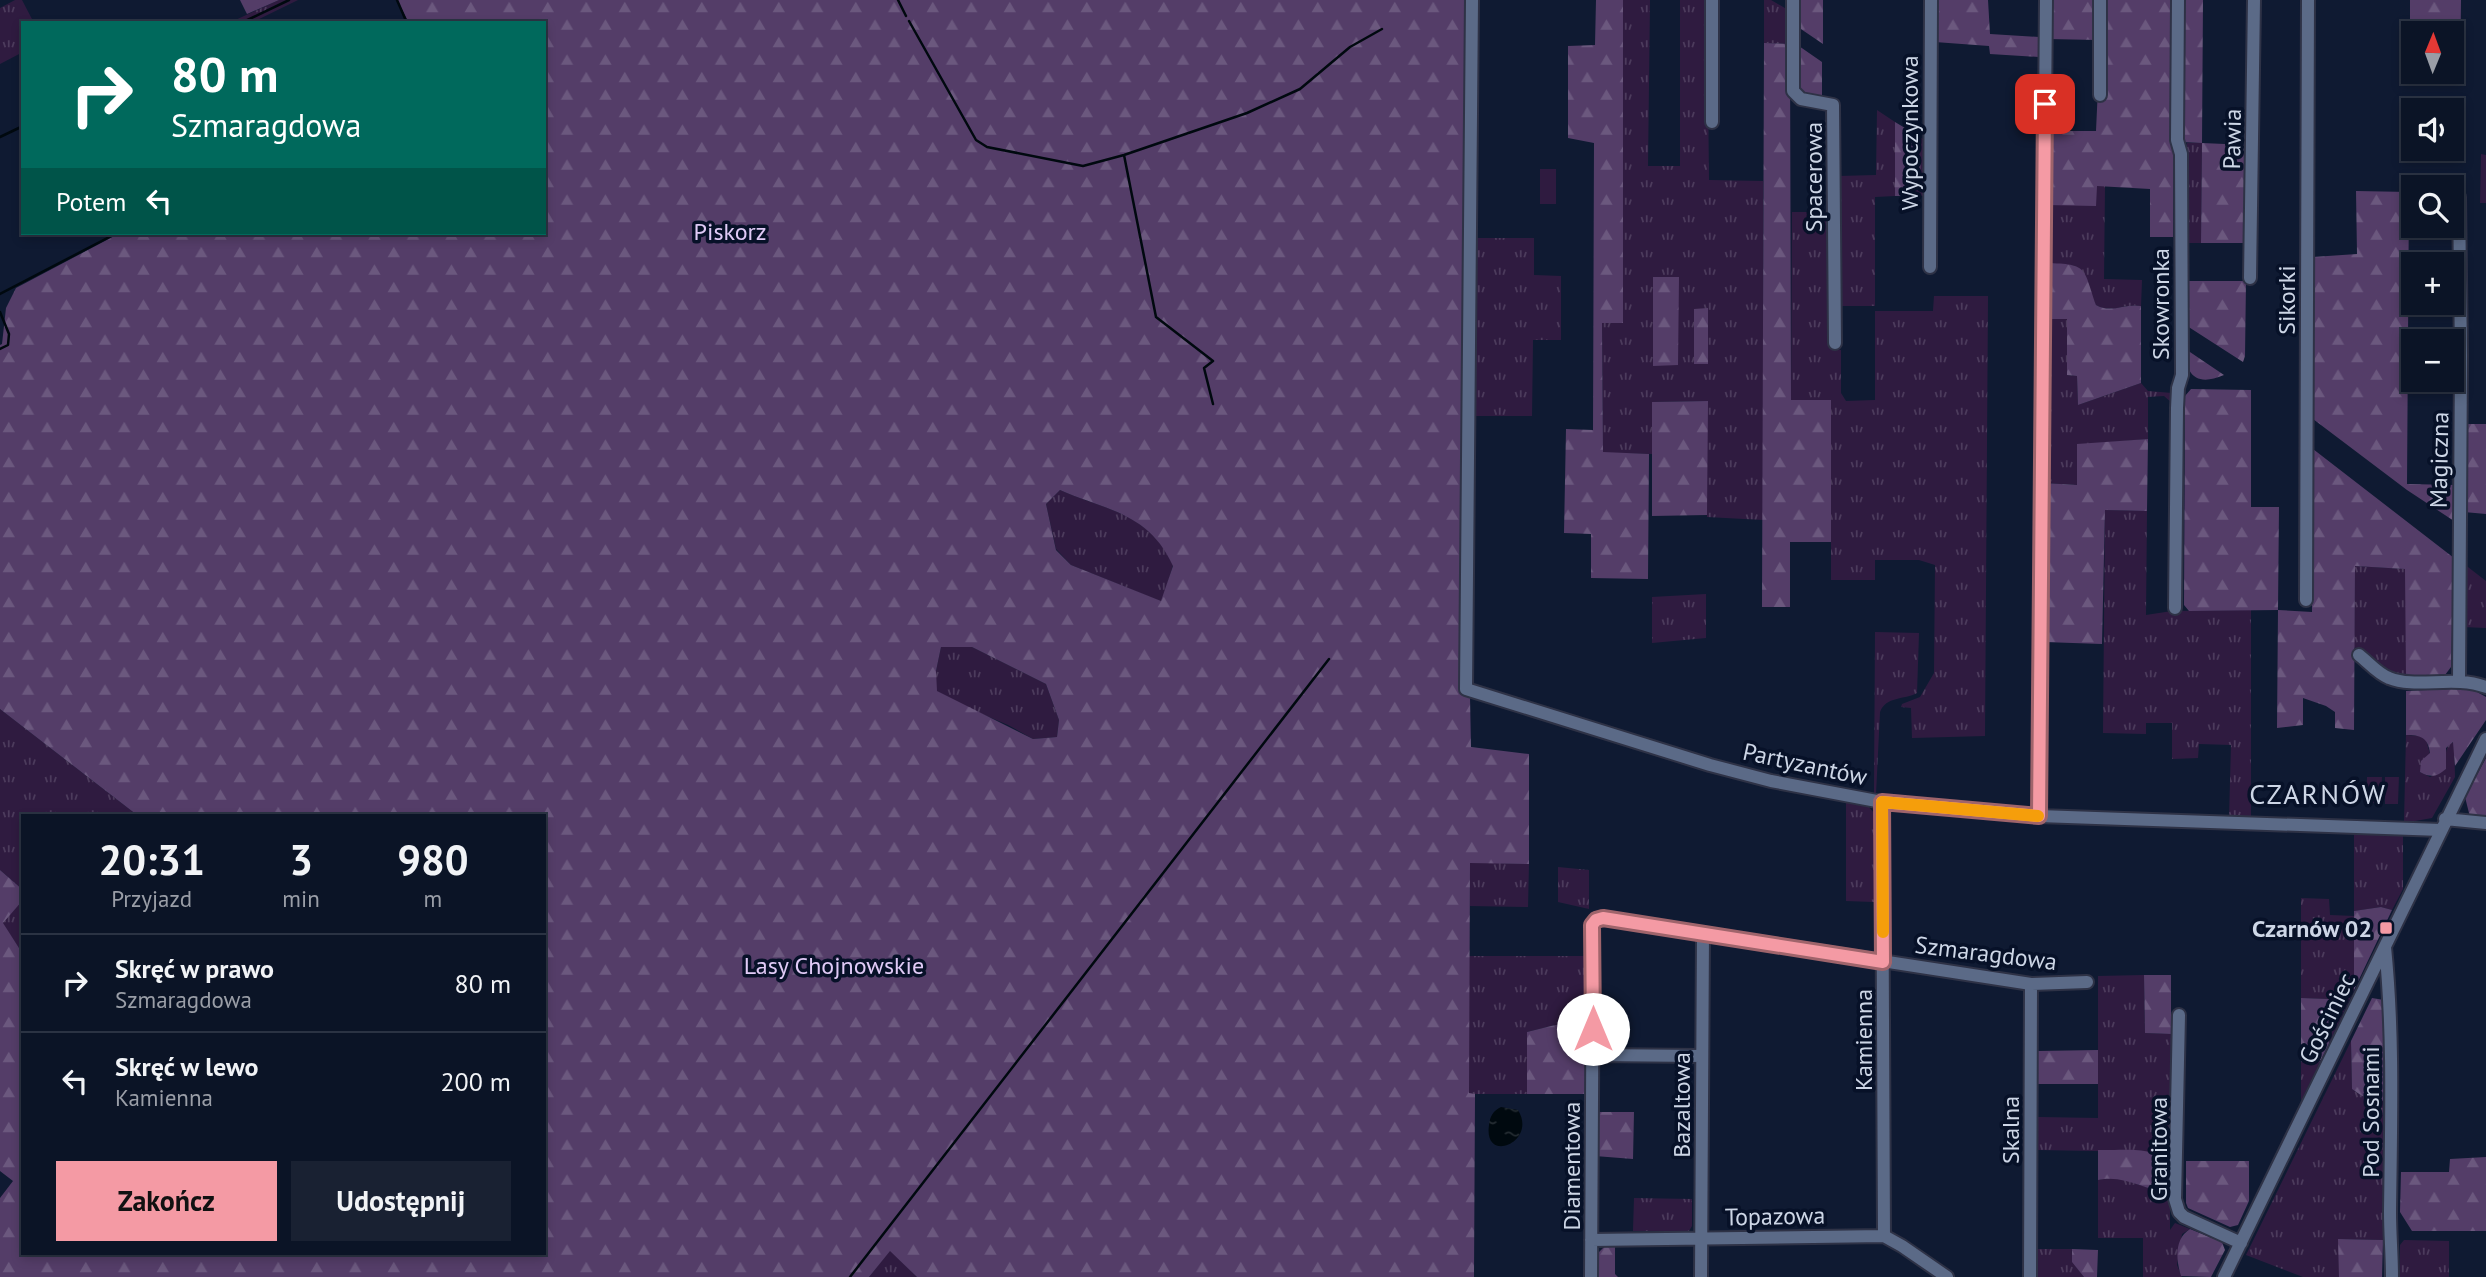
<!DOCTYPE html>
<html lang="pl">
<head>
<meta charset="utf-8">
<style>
  body { margin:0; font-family:"PT Sans",sans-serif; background:#192132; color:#f1f3f6; height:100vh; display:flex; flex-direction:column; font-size:26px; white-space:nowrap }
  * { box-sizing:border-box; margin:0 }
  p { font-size:23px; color:#9a9ea7 }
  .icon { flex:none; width:38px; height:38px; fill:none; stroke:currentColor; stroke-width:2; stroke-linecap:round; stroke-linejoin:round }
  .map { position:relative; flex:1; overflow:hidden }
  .details { position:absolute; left:21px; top:814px; width:525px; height:441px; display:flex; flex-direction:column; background:#0b1426; border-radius:0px; box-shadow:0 4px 10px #0003,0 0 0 2px #2b3343 }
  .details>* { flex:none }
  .banner { position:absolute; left:21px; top:21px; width:525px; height:214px; border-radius:0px; box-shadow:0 4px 10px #0003,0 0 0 2px #2b3343; background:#00695c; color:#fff; overflow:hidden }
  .needle { width:46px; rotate:1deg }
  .fabs { position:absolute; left:2401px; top:21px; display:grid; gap:14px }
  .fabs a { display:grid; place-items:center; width:63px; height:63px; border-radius:0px; background:#0b1426; box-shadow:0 4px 10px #0003,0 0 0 2px #2b3343; font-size:35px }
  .pin { position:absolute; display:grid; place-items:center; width:60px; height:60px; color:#fff; margin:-30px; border-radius:14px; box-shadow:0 4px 10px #0006 }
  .me { position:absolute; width:77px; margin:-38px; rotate:0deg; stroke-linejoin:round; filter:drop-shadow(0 0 5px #0008) }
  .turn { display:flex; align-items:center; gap:24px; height:147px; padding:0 35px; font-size:32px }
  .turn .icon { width:91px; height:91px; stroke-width:2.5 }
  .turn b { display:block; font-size:49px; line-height:60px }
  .then { display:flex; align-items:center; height:66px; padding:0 35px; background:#0003; gap:14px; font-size:26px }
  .eta { display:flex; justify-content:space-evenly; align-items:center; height:119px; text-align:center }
  .eta b { font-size:42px; font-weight:700; line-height:49px }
  .primary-button { display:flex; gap:14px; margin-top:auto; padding:14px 35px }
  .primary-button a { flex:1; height:80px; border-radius:0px; background:#f49aa4; color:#111; font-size:28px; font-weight:700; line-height:80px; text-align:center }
  .primary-button a+a { background:#192132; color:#f1f3f6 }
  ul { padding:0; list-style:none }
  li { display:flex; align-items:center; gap:21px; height:98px; padding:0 35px; border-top:2px solid #2b3343 }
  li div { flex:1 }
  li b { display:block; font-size:26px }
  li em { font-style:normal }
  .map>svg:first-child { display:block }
  .grass { fill:url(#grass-tufts) }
  .forest { fill:url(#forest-firs); fill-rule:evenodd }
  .park { fill:#2f1b40 }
  .water { fill:url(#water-ripples) }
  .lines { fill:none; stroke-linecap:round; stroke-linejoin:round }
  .stream { stroke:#00090f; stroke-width:2.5 }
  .minor-casing { stroke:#2e3246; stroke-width:16 }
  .minor { stroke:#5b6a87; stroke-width:12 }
  .route-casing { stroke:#9f646b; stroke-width:18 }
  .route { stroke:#f49aa4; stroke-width:12 }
  .slow { stroke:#f59e0b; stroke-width:12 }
  .poi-dot { fill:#f49aa4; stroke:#071128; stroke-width:2.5 }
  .labels { text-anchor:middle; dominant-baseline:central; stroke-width:7; stroke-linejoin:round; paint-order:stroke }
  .street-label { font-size:24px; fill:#cdd6e6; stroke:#071128 }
  .park-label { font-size:24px; fill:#e0caf6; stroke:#071128 }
  .poi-label { font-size:24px; font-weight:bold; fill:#cdd6e6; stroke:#071128; text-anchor:end }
  .quarter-label { font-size:28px; letter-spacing:2px; fill:#cdd6e6; stroke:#071128 }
</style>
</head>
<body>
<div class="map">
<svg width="2486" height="1277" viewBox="0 0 2486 1277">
  <defs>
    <pattern id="grass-tufts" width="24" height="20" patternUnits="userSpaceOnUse" patternTransform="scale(1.75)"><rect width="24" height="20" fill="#2f1b40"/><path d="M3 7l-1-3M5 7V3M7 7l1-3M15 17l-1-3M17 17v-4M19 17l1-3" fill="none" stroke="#4c3b5c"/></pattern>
    <pattern id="forest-firs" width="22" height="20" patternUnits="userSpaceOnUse" patternTransform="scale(1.75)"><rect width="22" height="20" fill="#543d68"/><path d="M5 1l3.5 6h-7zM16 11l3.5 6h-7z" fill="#6b587e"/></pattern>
    <pattern id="water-ripples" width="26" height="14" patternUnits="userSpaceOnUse" patternTransform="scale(1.75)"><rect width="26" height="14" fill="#00090f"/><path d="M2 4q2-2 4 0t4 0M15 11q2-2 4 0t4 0" fill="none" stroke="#242c32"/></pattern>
  </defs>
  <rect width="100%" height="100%" fill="#0f1a32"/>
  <path class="grass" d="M15,0H22L34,23H23V52L0,64V8Z
    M279,0H298L251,23H229Z
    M1623,0H1650L1648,166H1680V0H1707L1709,180L1763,181V520L1707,517V401L1652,402V454L1603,453L1602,322H1623Z
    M1764,0H1771L1790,11V44L1764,43Z
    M1877,110L1895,122V196L1875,197V306H1839V176L1876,175Z
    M1915,134L1928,142V196H1914Z
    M2187,143H2202L2201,243H2185Z
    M2097,186H2105L2104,279L2142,280L2141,306C2125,303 2111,314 2096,305L2075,266L2046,263L2047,205Z
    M1792,212H1829L1831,347L1841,350V393L1846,401L1875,400V311H1933L1934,296H1988L1985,736L1912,738L1911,708L1901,707L1902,704L1920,697L1934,673L1935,565L1919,560H1875V580H1831V400H1791Z
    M1473,238H1534V275L1561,276V340H1533L1532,416H1472Z
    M2046,319H2067V375L2077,376L2078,405L2141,383L2148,391L2172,393V403L2164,396L2148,397V439L2077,445V485L2044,483Z
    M1060,490C1108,511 1149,513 1173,565L1162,602L1071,565L1056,549L1046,504Z
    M2105,510L2147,511L2146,615L2172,611L2251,610V818H2229L2231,745L2199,744L2198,758L2172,759V723H2146V734L2103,733Z
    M2464,564L2486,581V628L2463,627Z
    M2355,566L2406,569V676L2391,674L2354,647Z
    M1706,594V638L1652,643V597Z
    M1875,632L1919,633L1917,693C1904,700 1886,696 1880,712L1876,794L1874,793Z
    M941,647H972L1046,684L1059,720L1057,737L1033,739L1008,725L968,708L936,691V671Z
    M0,709L137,815L23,816V890L0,870Z
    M2406,735L2421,736L2426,740L2430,754L2420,772L2430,777L2446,769C2446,760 2443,745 2454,742L2455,777L2432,818L2404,823Z
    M1846,800L1867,805L1874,813V902L1846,901Z
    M2354,833L2403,834V889L2392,910L2381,907L2354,911Z
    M1470,862L1529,864L1528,907L1470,906Z
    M1558,867L1589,870V909L1558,902Z
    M2301,898L2329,899L2330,915L2354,916V990L2329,1044V999L2301,998Z
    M23,900V948H19L2,923Z
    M1469,956H1588V1024L1555,1025L1527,1032V1094H1469Z
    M2144,975L2145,1033L2171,1034L2170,1163L2148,1152L2038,1150V1117L2098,1118V976Z
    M2351,1041L2352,1089L2362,1096L2383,1101V1240L2339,1239V1277H2303L2246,1255Z
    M2321,1060L2301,1101V1062Z
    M2111,1177C2131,1180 2150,1191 2170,1192V1230L2175,1223L2190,1229L2182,1234L2177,1265L2182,1277H2143V1238H2098V1180Z
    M1634,1198L1692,1199V1226L1689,1231H1633Z
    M2404,1240L2449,1241V1277H2400V1245Z
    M2037,1249H2072C2071,1263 2077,1267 2084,1277H2037Z
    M890,1250L917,1277H869Z"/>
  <path class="forest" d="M240,0H279L247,14Z
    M397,0H1467L1463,695L1470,697L1471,747L1529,754V864L1470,863L1469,1093L1475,1094L1474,1277H917L890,1251L869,1277H0V1198L13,1181L0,1171V870L23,890V900L3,923L19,948H23V1253H544V816L137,815L0,709V345L2,344L6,308L16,288L120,233H544V23H409ZM1060,490C1108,511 1149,513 1173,566L1161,601L1071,565L1056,550L1046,504ZM941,647H972L1046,684L1059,720L1057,737L1033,739L937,691L936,671Z
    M1596,0H1623V323H1602L1603,452L1649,454L1648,579L1591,578V534L1564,533L1566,429L1593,430L1594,143L1568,138V46L1595,45Z
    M1796,0H1823V44L1795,25Z
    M1935,0H1988L1990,34L2039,37V57L1990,54L1989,46L1935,42Z
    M2048,0H2097V40L2048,39Z
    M2102,0H2174L2173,237H2150V189L2097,186L2096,206L2047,205L2048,131H2096Z
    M2180,0H2203L2202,143L2247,145V243H2201L2202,143L2181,142Z
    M2410,0H2461L2460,84L2410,85ZM2413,33H2452V72H2413Z
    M1764,43L1790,44L1791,400H1831V542H1790V607H1762Z
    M1796,44L1822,62V99L1803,97L1796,89Z
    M1895,122L1915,134L1914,196H1895Z
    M2356,191L2409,192L2407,484L2455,485L2454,521L2407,490L2313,419V257L2357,254Z
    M2046,263C2089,264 2083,268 2096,305C2111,314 2125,303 2141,306V383L2078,405L2077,376L2067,375V319H2046Z
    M1653,277H1679L1678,365L1653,366Z
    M2185,281H2246L2245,356L2243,362L2184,324Z
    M1708,308V364H1694V309Z
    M2184,348L2224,375C2196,387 2186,375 2184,348Z
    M2191,389L2251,390V507H2279L2278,610L2312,612L2313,449L2454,558L2451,667L2445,675L2406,676L2405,569L2355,566L2354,730L2335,728V712L2326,706L2303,698V725L2277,728L2278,610L2189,611L2184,605L2185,396Z
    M1708,401L1707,515L1652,516V402Z
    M2465,424H2486V514L2464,512Z
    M2148,439L2147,511L2105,510L2102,644L2044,642V483L2077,485V444Z
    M2470,688L2486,697V720L2455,766L2453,742L2446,748V769C2436,777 2431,778 2420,772L2421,761L2430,753C2428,737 2420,735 2406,735V691Z
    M2486,758V818L2470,817L2465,797Z
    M2381,907L2392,910L2354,990V911Z
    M2144,975H2171V1034L2145,1033Z
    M2301,998L2329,999V1044L2321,1060L2301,1062Z
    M2372,998L2384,1000L2383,1101L2362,1096L2352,1089L2351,1041Z
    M1588,1024L1587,1094H1527V1032L1555,1025Z
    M2098,1050V1084H2038V1051Z
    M1595,1112H1634L1633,1159L1595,1156Z
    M2098,1150C2120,1151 2154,1145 2170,1163V1192C2144,1191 2125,1174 2098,1180Z
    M2486,1157V1231H2412L2400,1212L2401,1172H2449L2450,1159Z
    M2186,1161H2249V1201L2238,1225L2230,1227L2188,1208L2186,1203Z
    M2190,1229L2222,1242L2225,1250L2211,1277L2181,1276C2176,1260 2174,1239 2190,1229Z
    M2338,1239L2383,1240L2382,1277H2339Z
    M1605,1246H1615V1274L1618,1277H1594L1595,1256Z
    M2072,1249L2098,1250L2097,1277H2084L2072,1262Z"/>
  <path class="park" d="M2481,154L2486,155V203H2480Z
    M1540,169H1556V204H1540Z
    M2367,777H2382L2381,803H2366Z
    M2385,777H2399L2398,804H2385Z"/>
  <path class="water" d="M1501,1107L1518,1110C1538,1142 1483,1165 1489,1125C1490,1116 1493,1111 1501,1107Z"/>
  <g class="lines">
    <path class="stream" d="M397,0L407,23
      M898,0L906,16
      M909,21L976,140L987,147L1083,166L1124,155L1247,113L1300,89L1350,47L1382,29
      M241,23L289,0
      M0,137L23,126
      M1124,155L1156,317L1213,361L1204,368L1213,404
      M0,294L117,233
      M0,312L9,334L8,345L0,349
      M850,1277L1329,659"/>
    <g class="minor-casing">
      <path id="minor" d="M1472,0L1466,689L1710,765L1771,781L1882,802L2039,816L2441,830
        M1712,0V122
        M1793,0V91L1801,99L1833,105L1835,343
        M2100,95V0
        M2459,197L2461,356L2459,681
        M1930,267L1931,0
        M2250,278L2254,0
        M2306,600L2308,0
        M2175,608L2177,408L2178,388L2182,375L2181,154L2177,140L2178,0
        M2359,655C2368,662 2378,674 2389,678C2416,689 2454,675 2486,687
        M1882,802L1884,1236
        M2039,816L2046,0
        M2445,819L2486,823
        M2385,947C2394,1036 2391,1123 2390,1212C2390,1234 2392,1255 2392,1277
        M2179,1015L2175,1199L2179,1212L2184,1217L2241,1243
        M1593,1055L1702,1056
        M1591,1240L1884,1236L1902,1246L1947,1277
        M1591,1277L1593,925L1596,920L1603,918L2031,984L2087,982
        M1701,1277L1703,934
        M2030,1277L2031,984
        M2224,1277L2486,739"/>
    </g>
    <use href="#minor" class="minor"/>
  </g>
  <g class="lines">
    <g class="route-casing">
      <path id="route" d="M1593,1029L1592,925L1596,920L1603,918L1883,962L1882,802L2039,816L2045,104"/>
    </g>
    <use href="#route" class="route"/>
    <path class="slow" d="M1883,932L1882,802L2038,816"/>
  </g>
  <rect class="poi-dot" x="2379" y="921" width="14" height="14" rx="3.5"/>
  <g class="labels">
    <g class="street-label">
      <text transform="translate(1909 133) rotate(-90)">Wypoczynkowa</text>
      <text transform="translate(2232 139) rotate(-89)">Pawia</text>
      <text transform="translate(1813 177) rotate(-90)">Spacerowa</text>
      <text transform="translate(2286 300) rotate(-90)">Sikorki</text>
      <text transform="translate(2160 304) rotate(-90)">Skowronka</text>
      <text transform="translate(2439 460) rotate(-89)">Magiczna</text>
      <text transform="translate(1805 764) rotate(12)">Partyzantów</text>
      <text transform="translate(1986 953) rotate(7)">Szmaragdowa</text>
      <text transform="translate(2327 1018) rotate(-64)">Gościniec</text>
      <text transform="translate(1863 1040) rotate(-90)">Kamienna</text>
      <text transform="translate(1681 1105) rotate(-90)">Bazaltowa</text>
      <text transform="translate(2370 1112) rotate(-90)">Pod Sosnami</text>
      <text transform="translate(2010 1130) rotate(-90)">Skalna</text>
      <text transform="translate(2158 1149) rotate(-90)">Granitowa</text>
      <text transform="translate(1571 1166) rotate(-90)">Diamentowa</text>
      <text transform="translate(1775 1216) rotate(-1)">Topazowa</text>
    </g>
    <g class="park-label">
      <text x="730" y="231">Piskorz</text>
      <text x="834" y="965">Lasy Chojnowskie</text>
    </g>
    <g class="poi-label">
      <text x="2372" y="928">Czarnów 02</text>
    </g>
    <g class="quarter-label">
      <text x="2318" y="793">CZARNÓW</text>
    </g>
  </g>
</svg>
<div class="fabs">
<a><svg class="needle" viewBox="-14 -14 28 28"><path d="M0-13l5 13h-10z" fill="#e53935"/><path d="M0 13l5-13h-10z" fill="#9a9ea7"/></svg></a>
<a><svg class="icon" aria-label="sound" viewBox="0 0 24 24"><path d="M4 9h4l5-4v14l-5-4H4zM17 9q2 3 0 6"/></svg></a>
<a><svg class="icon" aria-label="search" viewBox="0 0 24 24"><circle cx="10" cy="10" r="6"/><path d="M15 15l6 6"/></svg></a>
<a>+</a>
<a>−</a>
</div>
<div class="pin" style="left:2045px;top:104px;background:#d93025"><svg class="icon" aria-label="arrive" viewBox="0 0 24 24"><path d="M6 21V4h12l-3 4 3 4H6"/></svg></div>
<svg class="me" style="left:1593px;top:1029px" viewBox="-20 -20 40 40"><circle r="19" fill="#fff"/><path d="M0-13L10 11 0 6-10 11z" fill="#f49aa4"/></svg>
<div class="banner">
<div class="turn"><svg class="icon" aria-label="right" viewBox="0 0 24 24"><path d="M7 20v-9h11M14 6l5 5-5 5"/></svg><div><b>80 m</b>Szmaragdowa</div></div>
<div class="then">Potem<svg class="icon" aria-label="left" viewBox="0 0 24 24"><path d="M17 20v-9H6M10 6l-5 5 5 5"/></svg></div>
</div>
<section class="details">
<div class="eta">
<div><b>20:31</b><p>Przyjazd</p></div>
<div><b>3</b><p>min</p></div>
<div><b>980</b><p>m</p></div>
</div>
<ul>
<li><svg class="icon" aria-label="right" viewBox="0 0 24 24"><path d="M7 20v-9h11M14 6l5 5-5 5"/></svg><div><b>Skręć w prawo</b><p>Szmaragdowa</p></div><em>80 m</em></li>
<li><svg class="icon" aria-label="left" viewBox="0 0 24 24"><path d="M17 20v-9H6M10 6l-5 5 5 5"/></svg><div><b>Skręć w lewo</b><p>Kamienna</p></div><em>200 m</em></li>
</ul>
<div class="primary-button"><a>Zakończ</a><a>Udostępnij</a></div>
</section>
</div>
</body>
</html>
